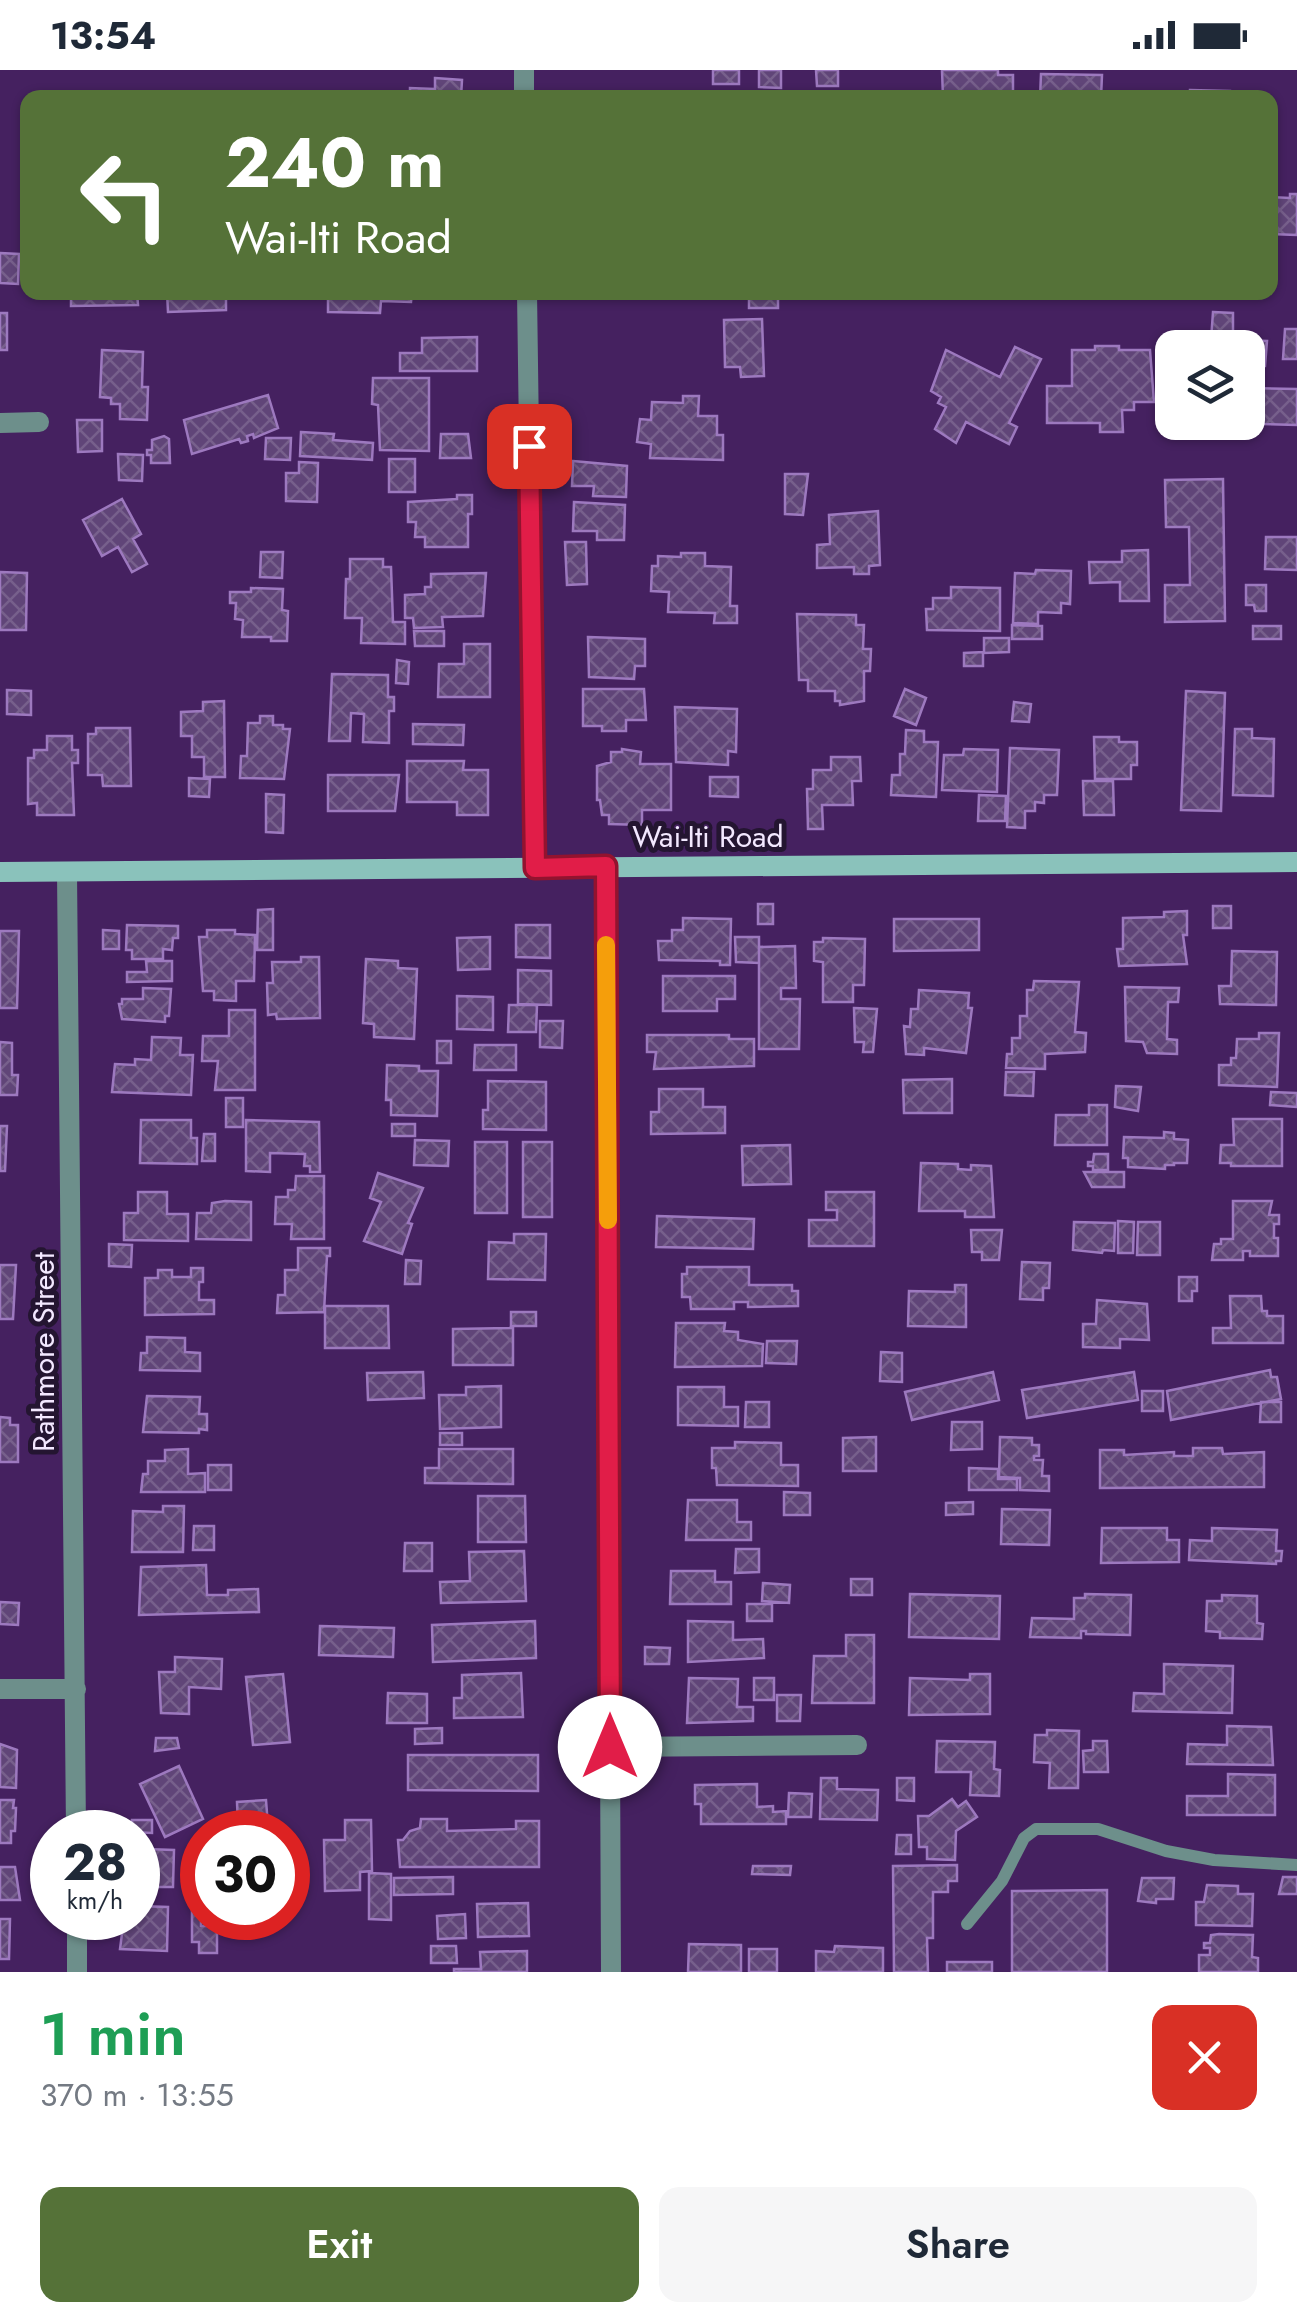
<!DOCTYPE html>
<html lang="en">
<head>
<meta charset="utf-8">
<style>
  body { margin:0; font-family:Jost,sans-serif; background:#f6f6f7; color:#1f2937; height:100vh; display:flex; flex-direction:column; font-size:38px; white-space:nowrap }
  * { box-sizing:border-box; margin:0 }
  p { font-size:32px; color:#747a83 }
  .icon { flex:none; width:55px; height:55px; fill:none; stroke:currentColor; stroke-width:2; stroke-linecap:round; stroke-linejoin:round }
  .map { position:relative; height:1902px; overflow:hidden }
  .panel { display:flex; flex-direction:column; background:#fff; flex:1 }
  .panel>* { flex:none }
  .guide { position:absolute; left:20px; top:20px; width:1258px; height:210px; border-radius:20px; box-shadow:0 2px 8px #0004; background:#557238; color:#fff; overflow:hidden }
  .tools { position:absolute; left:1155px; top:260px; display:grid; gap:20px }
  .tools a { display:grid; place-items:center; width:110px; height:110px; border-radius:20px; background:#fff; box-shadow:0 2px 8px #0004; font-size:50px }
  .speed { position:absolute; left:30px; top:1740px; display:flex; gap:20px; font-size:50px; font-weight:700; text-align:center }
  .speed>* { display:grid; place-content:center; width:130px; height:130px; border-radius:50%; background:#fff; box-shadow:0 2px 8px #0004; line-height:1 }
  .speed small { font-size:25px; font-weight:400 }
  .speed .limit { border:15px solid #d22; background:#fff; color:#111 }
  .pin { position:absolute; display:grid; place-items:center; width:85px; height:85px; color:#fff; margin:-42px; border-radius:20px; box-shadow:0 5px 15px #0006 }
  .me { position:absolute; width:110px; margin:-55px; rotate:0deg; stroke-linejoin:round; filter:drop-shadow(0 0 8px #0008) }
  .turn { display:flex; align-items:center; gap:35px; height:210px; padding:0 40px; font-size:45px }
  .turn .icon { width:130px; height:130px; stroke-width:2.5 }
  .turn b { display:block; font-size:70px; line-height:85px }
  .round { display:grid; place-items:center; flex:none; width:105px; height:105px; border-radius:20px; background:#f6f6f7 }
  .head { display:flex; align-items:center; justify-content:space-between; height:170px; padding:0 40px }
  h1 { font-size:60px; font-weight:600; line-height:75px; color:#1e9e55 }
  .button { display:flex; gap:20px; margin-top:auto; padding:20px 40px }
  .button a { flex:1; height:115px; border-radius:20px; background:#557238; color:#fff; font-size:40px; font-weight:600; line-height:115px; text-align:center }
  .button a+a { background:#f6f6f7; color:#1f2937 }
  .status { display:flex; justify-content:space-between; align-items:center; height:70px; padding:0 50px; background:#fff; direction:ltr }
  .status svg { height:28px; fill:currentColor }
  .map>svg:first-child { display:block }
  .building { fill:url(#building-cross-hatch); stroke:#9d79bf; stroke-width:2.5 }
  .lines { fill:none; stroke-linecap:round; stroke-linejoin:round }
  .service { stroke:#6d8f8b; stroke-width:12 }
  .minor { stroke:#6d8f8b; stroke-width:20 }
  .secondary { stroke:#8ac2bb; stroke-width:20 }
  .route-casing { stroke:#92132f; stroke-width:25 }
  .route { stroke:#e11d48; stroke-width:18 }
  .slow { stroke:#f59e0b; stroke-width:18 }
  .labels { text-anchor:middle; dominant-baseline:central; stroke-width:10; stroke-linejoin:round; paint-order:stroke }
  .street-label { font-size:30px; fill:#f3e8ff; stroke:#241531 }
</style>
</head>
<body>
<div class="status"><b>13:54</b><svg viewBox="0 0 49 12"><path d="M0 12V9h3v3zM5 12V6h3v6zM10 12V3h3v9zM15 12V0h3v12zM26 1h20v11H26zM47 4h2v5h-2z"/></svg></div>
<div class="map">
<svg width="1297" height="1902" viewBox="0 0 1297 1902">
  <defs>
    <pattern id="building-cross-hatch" width="8" height="8" patternUnits="userSpaceOnUse" patternTransform="scale(2.5)"><rect width="8" height="8" fill="#604578"/><path d="M0 0l8 8M0 8l8-8" fill="none" stroke="#77608c"/></pattern>
  </defs>
  <rect width="100%" height="100%" fill="#452160"/>
  <path class="building" d="M713,0H739V14H713Z
    M759,0H781V18L759,17Z
    M816,0H838V16H817Z
    M942,0H998V5H1013V28H943Z
    M1041,4L1102,5L1101,28H1040Z
    M435,8L462,10L461,28H410V18L435,19Z
    M1190,20L1230,21V28H1190Z
    M1290,124H1297V165L1270,164V127L1290,128Z
    M0,183L19,184L18,214L0,213Z
    M71,222H137L138,235L71,236Z
    M167,222H226V240L168,242Z
    M328,222H412L411,232L381,231L380,243L328,242Z
    M749,222H778V238H749Z
    M1213,242L1233,243V271L1211,270Z
    M0,243H7V280H0Z
    M762,249L764,306L741,307L740,297H725L724,250Z
    M1285,259H1297V289H1283Z
    M477,267V301H400V283H422V268Z
    M1243,270L1267,271L1265,296L1248,295V278H1242Z
    M1095,276H1119V280H1150L1154,332H1134V340H1122L1123,362H1100V353H1047V316H1072V280H1095Z
    M1015,277L1041,289L1009,353L1017,357L1009,374L966,352L956,373L935,359L946,337L938,333L941,327L931,321L946,280L1000,307Z
    M102,280L143,282L142,317H148L147,350L120,349V334H111V328L100,327Z
    M373,308H429V381L380,380L378,335L372,334Z
    M1248,318L1297,319V355L1263,354V348H1248Z
    M268,325L278,358L254,368L253,364L247,366L248,371L241,373L239,369L192,384L184,350Z
    M683,326H699L698,346H717V365H723V390L650,388L651,374L637,372L640,349L651,350L652,332L683,333Z
    M77,350H102V381L78,382Z
    M301,362L334,364L333,370L373,373L372,390L300,386Z
    M441,364H468L471,388H440Z
    M164,366L169,369L170,393H151V385H147V380H152V370Z
    M266,368H291L290,390L265,389Z
    M118,384L143,385L142,411L119,410Z
    M389,389H415V422H389Z
    M573,391L627,396L626,427L593,426L594,416H572Z
    M299,392L318,393L317,432L286,431V403H299Z
    M785,404H808L803,445L785,444Z
    M1223,409L1225,551L1165,552V515H1190L1189,457H1166L1165,410Z
    M457,425H472V444H468V477H425V467H415L416,452H408V432L457,429Z
    M122,429L141,464L133,469L147,494L132,502L118,477L102,486L83,450Z
    M574,432L625,435L624,470H597V461H573Z
    M878,441L880,495L869,496V504H854V497L817,498V475L830,474L829,445Z
    M1266,467H1297V500L1265,499Z
    M565,472H586L587,514L567,515Z
    M1148,480L1149,531H1120V512L1090,513L1089,492H1122V481Z
    M261,482H283L282,508L260,507Z
    M681,483H705V496L731,497L730,536H737V553H714L715,543L668,542L669,522L651,521L652,496H658V486L681,487Z
    M350,489H383V497H391L393,552H405V574L361,573L362,548H345L346,509H350Z
    M1036,500L1071,501L1070,534L1061,533V543L1038,542V554L1013,553L1015,503L1035,504Z
    M0,502L27,503L26,560H0Z
    M486,503L483,546L442,547L443,557L414,558L413,548H405V525L425,524V517H431V504Z
    M1246,515H1266V541H1255L1254,535H1246Z
    M951,517L1000,518V561L927,560L926,539H933V528H951Z
    M251,518L283,519L282,540L288,541L287,571H271V567H242L243,550L235,549L236,533H230V522H251Z
    M797,544L856,545V555H864L863,579H871L870,601H864V631L840,635V631H835V621H808V610H799Z
    M1012,555L1042,556V569H1012Z
    M1253,556H1281V569H1253Z
    M414,561H444V576H415Z
    M588,567L645,569V596H635L634,609L589,607Z
    M984,568H1009V582L984,583Z
    M464,574H490V627H438L439,594H464Z
    M983,582V596H964V583Z
    M397,590L409,592L408,614L396,613Z
    M332,604L388,605V627H394V641H389V673L363,672L364,644L351,643L350,671H329Z
    M583,619H644L646,650H626V661H602V656H583Z
    M905,619L926,628L916,655L894,646Z
    M7,620L31,621V645L7,644Z
    M1186,621L1225,623L1221,741L1181,740Z
    M224,631L225,707H204V687H192V666H181V642L203,641V632Z
    M1014,632L1031,634L1029,652L1012,651Z
    M675,637L737,639L736,682L728,681V695L676,692Z
    M260,646H273V655H283V659H290L284,709L240,708L241,686H247L248,653H260Z
    M413,654L464,655L463,675L413,674Z
    M96,658H130L131,716H103L102,705H88V664H96Z
    M1235,659H1252V668L1274,669L1273,726L1233,725Z
    M906,660L924,661V672H938L936,727L891,725L892,705H900V684H905Z
    M47,666H72V680H78V693H72L74,745H37V733L28,734V688H34V680H47Z
    M1094,667H1119V672H1137V695H1131V709H1095Z
    M1010,678L1059,680L1057,725H1044V733L1035,732V741H1025V758L1007,757Z
    M622,679L641,682L640,694H671V740H642V755L609,754V745H602L600,730H597V696L611,692V682H622Z
    M964,679L998,680L997,722L942,720L944,685H963Z
    M831,687H860L861,711H852L853,735H822L823,759H808L807,719H813V700H831Z
    M407,691H464L463,700H488V745H457V732H407Z
    M328,705H399L395,741H328Z
    M710,707H738V727L710,726Z
    M189,708L210,709L209,727L189,726Z
    M1083,711H1113L1114,745H1084Z
    M266,724L284,725L283,763L266,762Z
    M979,725L1006,726L1005,751H978Z
    M758,834H773V854H758Z
    M1213,836H1231V858H1213Z
    M273,839V880H257L258,840Z
    M1187,841V865H1183L1187,894L1119,896L1117,879H1123V848L1164,847V842Z
    M683,848L731,849L730,895H720V891L659,890L658,871H672V860H683Z
    M894,849H979V880L894,881Z
    M127,855L178,856V868H173L172,880L163,879V889H132V880H126Z
    M516,855H550V888L516,887Z
    M103,860L119,861V879H103Z
    M207,860H235V864L255,865L254,911H236V931L214,930V921H203L199,867H207Z
    M0,861H19L17,938H0Z
    M490,867V899L458,900L457,868Z
    M735,867H759V893L736,892Z
    M823,868L865,869L864,915H853V932H823V892L814,891V872H823Z
    M795,876L796,918H781V929H800L799,979H759V877Z
    M1232,881L1277,882L1276,935L1220,934L1219,916H1231Z
    M301,887H319L320,948L277,949L276,944L268,945L267,913H273L272,892H301Z
    M366,889L398,891V898L417,899L414,969L374,967V954L363,953Z
    M146,891H172V911L127,912V902H147Z
    M518,900L551,901V935L518,934Z
    M663,906H735V929H717V941H663Z
    M1034,911L1079,912L1075,962L1086,963L1085,982L1045,984V999L1006,998L1007,984H1012V968H1020V946H1027V920H1033Z
    M1125,917L1179,918L1178,932H1168L1167,969L1177,970V984L1147,983L1143,972L1126,971Z
    M143,918L171,919L169,946H165V952L122,949L119,934H122V929H143Z
    M919,920L969,923L968,938H972L966,983L924,978V985L906,984L904,956L910,957L911,939H918Z
    M457,926L493,927V960L457,959Z
    M509,935H537L536,962H508Z
    M854,938L877,939L873,982H863L864,972H855Z
    M229,940H255V1020H215L218,991H202L203,966H229Z
    M540,951H563L562,978L540,977Z
    M1259,963H1279L1277,1017L1219,1015V995H1231V988H1236L1237,969H1259Z
    M647,965H729V969H754V996L654,999L656,982H647Z
    M152,967L181,968L180,985H193L191,1025L112,1022L115,994L135,995V989L151,990Z
    M437,971H451V993H437Z
    M0,972L12,973V1005H18L17,1025H0Z
    M475,975H516V1000H474Z
    M387,995L419,996V1001H438L437,1046L391,1045V1030H386Z
    M1006,1002H1034L1033,1026L1005,1025Z
    M952,1009V1043H904L903,1010Z
    M488,1011L546,1012V1060L483,1059V1040H488Z
    M1116,1016L1141,1017L1138,1041L1115,1037Z
    M659,1019H703V1037H725V1063L651,1064V1042H659Z
    M1271,1022L1297,1023V1037L1270,1035Z
    M226,1028H243V1057H226Z
    M1089,1035H1107V1075H1055L1056,1045H1089Z
    M1233,1049H1282V1096H1231V1093H1220L1221,1075H1234Z
    M141,1050H191V1068H197V1094L140,1093Z
    M246,1050L319,1052L320,1102H310V1096H304L305,1084L270,1083V1102L246,1101Z
    M392,1054H415V1066H392Z
    M0,1056H7L5,1101H0Z
    M1164,1062L1174,1063V1069L1188,1070L1187,1093H1174V1095H1165V1099L1128,1097V1088H1123L1124,1067L1164,1068Z
    M204,1064H215V1091H202Z
    M415,1070L449,1071L448,1096L414,1095Z
    M475,1072H507V1143H475Z
    M523,1072H552V1147H523Z
    M790,1075L791,1114L743,1115L742,1076Z
    M1094,1084H1108V1100H1093V1096H1088V1092H1093Z
    M921,1093L958,1094V1099L971,1100V1095L991,1096L994,1147H965V1141H919Z
    M1084,1102H1124V1117H1092Z
    M378,1103L423,1118L408,1153L412,1154L402,1184L364,1171L381,1132L370,1128Z
    M296,1106H324V1169H291L292,1154H275L276,1127H288V1120H295Z
    M138,1122H167V1144H188V1171L124,1170V1143H138Z
    M826,1122H874V1176H809V1150H837V1140H826Z
    M225,1131L251,1132V1170L196,1169L197,1143H211L212,1133Z
    M1233,1131H1272L1269,1145H1279V1154H1274V1168H1278V1186H1250V1181H1243V1190H1212L1214,1174H1221V1169H1233Z
    M657,1146L754,1149L753,1179L656,1177Z
    M1118,1151L1134,1152L1133,1183H1118Z
    M1074,1152L1115,1153L1114,1181L1103,1180L1102,1183L1073,1180Z
    M1138,1152H1160V1185H1137Z
    M971,1160H1002L999,1190H982V1182H972Z
    M514,1164H546L545,1210L488,1209L489,1172L514,1173Z
    M109,1174L132,1175L131,1197L109,1196Z
    M298,1178H330V1186H327L324,1242L277,1243L278,1225H285V1200H298Z
    M406,1190L421,1191L420,1214H405Z
    M1022,1192L1050,1193L1049,1218H1043V1230L1020,1229Z
    M0,1195H16L13,1249H0Z
    M687,1197H749V1215H792V1221H798V1236L748,1237V1232H734V1239H691L690,1227H682V1204H687Z
    M191,1198H203V1212H199V1230H214V1244L145,1245V1208H158V1200H172V1207H191Z
    M1179,1207H1197V1221H1192V1231H1179Z
    M955,1215H966V1257L908,1256L909,1221L955,1222Z
    M1230,1226H1261L1262,1241H1267V1246H1283V1273H1213V1258H1231Z
    M1097,1230L1147,1234L1149,1270L1120,1269V1278L1083,1277V1254H1096Z
    M325,1236H388L389,1278H325Z
    M511,1242H536V1256H511Z
    M676,1253H725L724,1261L738,1262V1270L763,1274L762,1296L675,1297Z
    M513,1258V1295H453V1259Z
    M147,1267L185,1268V1282L200,1283V1301L140,1300L141,1283H147Z
    M767,1271H797L796,1294L766,1293Z
    M881,1282L902,1283V1312L880,1311Z
    M1270,1300L1271,1307H1277L1281,1329L1171,1350L1167,1321Z
    M423,1302L424,1328L368,1330L367,1303Z
    M993,1302L999,1330L912,1350L905,1322Z
    M1134,1302L1138,1330L1027,1348L1022,1320Z
    M501,1316V1357L440,1359L439,1325H466V1317Z
    M678,1317H724V1337H738V1356L678,1355Z
    M1142,1321H1163V1341H1142Z
    M147,1326L200,1327L199,1344H207V1360L199,1359V1363L143,1362Z
    M746,1332H769V1357H745Z
    M1261,1332H1281V1352H1260Z
    M0,1347L10,1348V1355H18V1392H0Z
    M952,1352H982V1379L951,1380Z
    M440,1363H462V1375H440Z
    M876,1367V1401H843V1368Z
    M1000,1367L1032,1368V1375H1039V1386H1034V1390H1043L1042,1406H1049V1421L1020,1420V1408L999,1407Z
    M735,1372L781,1373V1395H798V1416L717,1415L716,1398H712V1378H735Z
    M1193,1378H1222L1223,1384L1264,1382V1417L1100,1418V1380H1124V1385L1174,1382V1386H1193Z
    M188,1379V1404L205,1403V1422H141L143,1404H148V1391H165V1380Z
    M439,1379H513V1414L425,1413V1398H439Z
    M208,1395H231V1420H208Z
    M969,1398L998,1399V1409H1017V1420H969Z
    M784,1422L810,1423V1445H784Z
    M478,1426H525L526,1472H478Z
    M688,1430H737V1452H751V1470H686Z
    M973,1432V1444L946,1445V1433Z
    M163,1436H184L183,1482H132L133,1441L163,1442Z
    M1002,1439L1050,1440L1049,1475L1001,1474Z
    M194,1456H214V1480H193Z
    M1102,1458H1167V1470H1179V1492L1101,1493Z
    M1212,1458L1277,1460L1276,1481H1282L1281,1491H1276V1494L1189,1490L1190,1470L1212,1471Z
    M405,1473H432V1501H404Z
    M736,1479H759V1502L735,1503Z
    M524,1481L526,1531L441,1533L440,1512L470,1511L469,1482Z
    M206,1495L207,1525H228V1520L258,1519L259,1542L139,1545L141,1497Z
    M671,1501H715V1512H731V1534H670Z
    M851,1509H872V1525H851Z
    M763,1513L790,1515L789,1533L762,1531Z
    M910,1524L1000,1526L999,1569L909,1567Z
    M1085,1524L1131,1525L1130,1565L1086,1564V1561H1081V1568L1030,1567L1032,1548L1074,1549V1528H1085Z
    M1222,1525L1257,1526V1553L1263,1554L1262,1569L1220,1568V1562L1206,1561L1207,1531H1222Z
    M0,1532L19,1533L18,1555L0,1554Z
    M747,1534H772V1551H747Z
    M535,1551L536,1588L433,1592L432,1555Z
    M688,1551L733,1552V1570L763,1569L764,1588L688,1592Z
    M320,1556L394,1558L393,1587L319,1585Z
    M846,1565H874V1633H812L814,1586H846Z
    M645,1577L670,1578L669,1594H645Z
    M175,1587L222,1589L221,1619L189,1617V1644L161,1643L159,1602H175Z
    M1164,1594L1233,1596L1232,1643L1133,1641L1134,1623L1164,1624Z
    M521,1603L523,1647L454,1648V1628H462V1605Z
    M283,1604L290,1672L253,1675L246,1607Z
    M970,1604H990V1644L909,1645L910,1608L970,1610Z
    M689,1608L738,1609L737,1637H753V1651L687,1653Z
    M754,1608H774V1630H754Z
    M388,1623L427,1624V1653H387Z
    M777,1625H801L800,1651H777Z
    M1227,1656L1271,1657L1273,1695L1187,1694L1188,1674L1227,1675Z
    M442,1658V1673L415,1674V1659Z
    M1047,1660L1079,1661L1078,1718H1049L1050,1693L1034,1692L1035,1665H1047Z
    M156,1668H177L179,1678L155,1681Z
    M937,1671L995,1672L994,1699L1000,1700L999,1726L970,1725L971,1702H936Z
    M1093,1671H1107L1108,1702H1084L1083,1681L1093,1680Z
    M0,1674L17,1680L16,1718L0,1717Z
    M408,1685H538V1721L408,1720Z
    M179,1696L203,1749L165,1767L140,1714Z
    M1228,1704L1275,1705V1745H1187V1726H1228Z
    M821,1708H837V1719L878,1720L877,1750L820,1749Z
    M897,1708H914V1731L897,1730Z
    M757,1714V1737L773,1736V1742L786,1741V1754H701V1734H695V1715Z
    M789,1723L812,1724L811,1747H788Z
    M952,1729L958,1737L966,1731L977,1747L956,1761L955,1790L927,1789V1777H919L918,1746H929Z
    M0,1730H14L13,1738H16L15,1761H11V1773H0Z
    M266,1730L268,1756L238,1758L237,1732Z
    M421,1749H447V1761L516,1759V1751H539V1797H400L398,1770H403L410,1761L420,1758Z
    M132,1750H152V1763L132,1762Z
    M345,1750H371L372,1801L360,1802V1820L325,1821L324,1770H345Z
    M897,1765H911V1784H896Z
    M145,1779L174,1780L173,1817H145L146,1813L138,1812V1784H145Z
    M957,1795V1811H948V1822H933V1868H927L928,1902H894L893,1796Z
    M753,1796H791L790,1805L752,1804Z
    M0,1797H15L20,1830H0Z
    M369,1803L391,1804V1850L369,1849Z
    M453,1807V1824L394,1825V1808Z
    M1283,1807H1297V1824H1279Z
    M1142,1808H1174L1173,1829H1156V1833L1138,1831Z
    M1207,1815L1238,1816V1824H1253L1252,1856L1196,1855V1832H1204Z
    M1107,1820V1902H1012V1821Z
    M528,1833L529,1866L478,1867L477,1834Z
    M138,1836L168,1837L167,1881L120,1879L124,1848H138Z
    M192,1841H201V1856H217V1883H199V1872H192Z
    M465,1844L466,1868L438,1869L437,1846Z
    M0,1849H10L9,1889H0Z
    M1219,1864L1253,1865L1252,1887L1258,1888V1902H1199V1885H1210V1878H1204V1873H1210L1211,1865Z
    M689,1874L741,1875V1902H688Z
    M431,1876H456L457,1893H431Z
    M835,1876L883,1878V1902H816V1881L834,1882Z
    M749,1879H777V1902H749Z
    M527,1881V1902H454V1899H481L480,1882Z
    M947,1892H992V1902H947Z"/>
  <g class="lines">
    <path class="service" d="M967,1854L1002,1811L1024,1768L1036,1759H1098L1166,1781L1214,1790L1297,1795"/>
    <path class="minor" d="M524,28V0
      M527,222L535,798
      M0,353L39,352
      M606,797L611,1902
      M67,802L76,1762
      M0,1619H76
      M610,1677L857,1675
      M77,1848V1902"/>
    <path class="secondary" d="M0,802L1297,792"/>
  </g>
  <g class="lines">
    <g class="route-casing">
      <path id="route" d="M529,376L535,798L606,796L610,1677"/>
    </g>
    <use href="#route" class="route"/>
    <path class="slow" d="M606,875L608,1150"/>
  </g>
  <g class="labels">
    <g class="street-label">
      <text x="708" y="766">Wai-Iti Road</text>
      <text transform="translate(43 1282) rotate(-90)">Rathmore Street</text>
    </g>
  </g>
</svg>
<div class="tools">
<a><svg class="icon" aria-label="layers" viewBox="0 0 24 24"><path d="M12 4l9 5-9 5-9-5zM3 14l9 5 9-5"/></svg></a>
</div>
<div class="speed"><div>28<small>km/h</small></div><div class="limit">30</div></div>
<div class="pin" style="left:529px;top:376px;background:#d93025"><svg class="icon" aria-label="arrive" viewBox="0 0 24 24"><path d="M6 21V4h12l-3 4 3 4H6"/></svg></div>
<svg class="me" style="left:610px;top:1677px" viewBox="-20 -20 40 40"><circle r="19" fill="#fff"/><path d="M0-13L10 11 0 6-10 11z" fill="#e11d48"/></svg>
<div class="guide">
<div class="turn"><svg class="icon" aria-label="left" viewBox="0 0 24 24"><path d="M17 20v-9H6M10 6l-5 5 5 5"/></svg><div><b>240 m</b>Wai-Iti Road</div></div>
</div>
</div>
<section class="panel">
<div class="head"><div><h1>1 min</h1><p>370 m · 13:55</p></div><a class="round" style="background:#d93025;color:#fff"><svg class="icon" aria-label="close" viewBox="0 0 24 24"><path d="M6 6l12 12M18 6L6 18"/></svg></a></div>
<div class="button"><a>Exit</a><a>Share</a></div>
</section>
</body>
</html>
